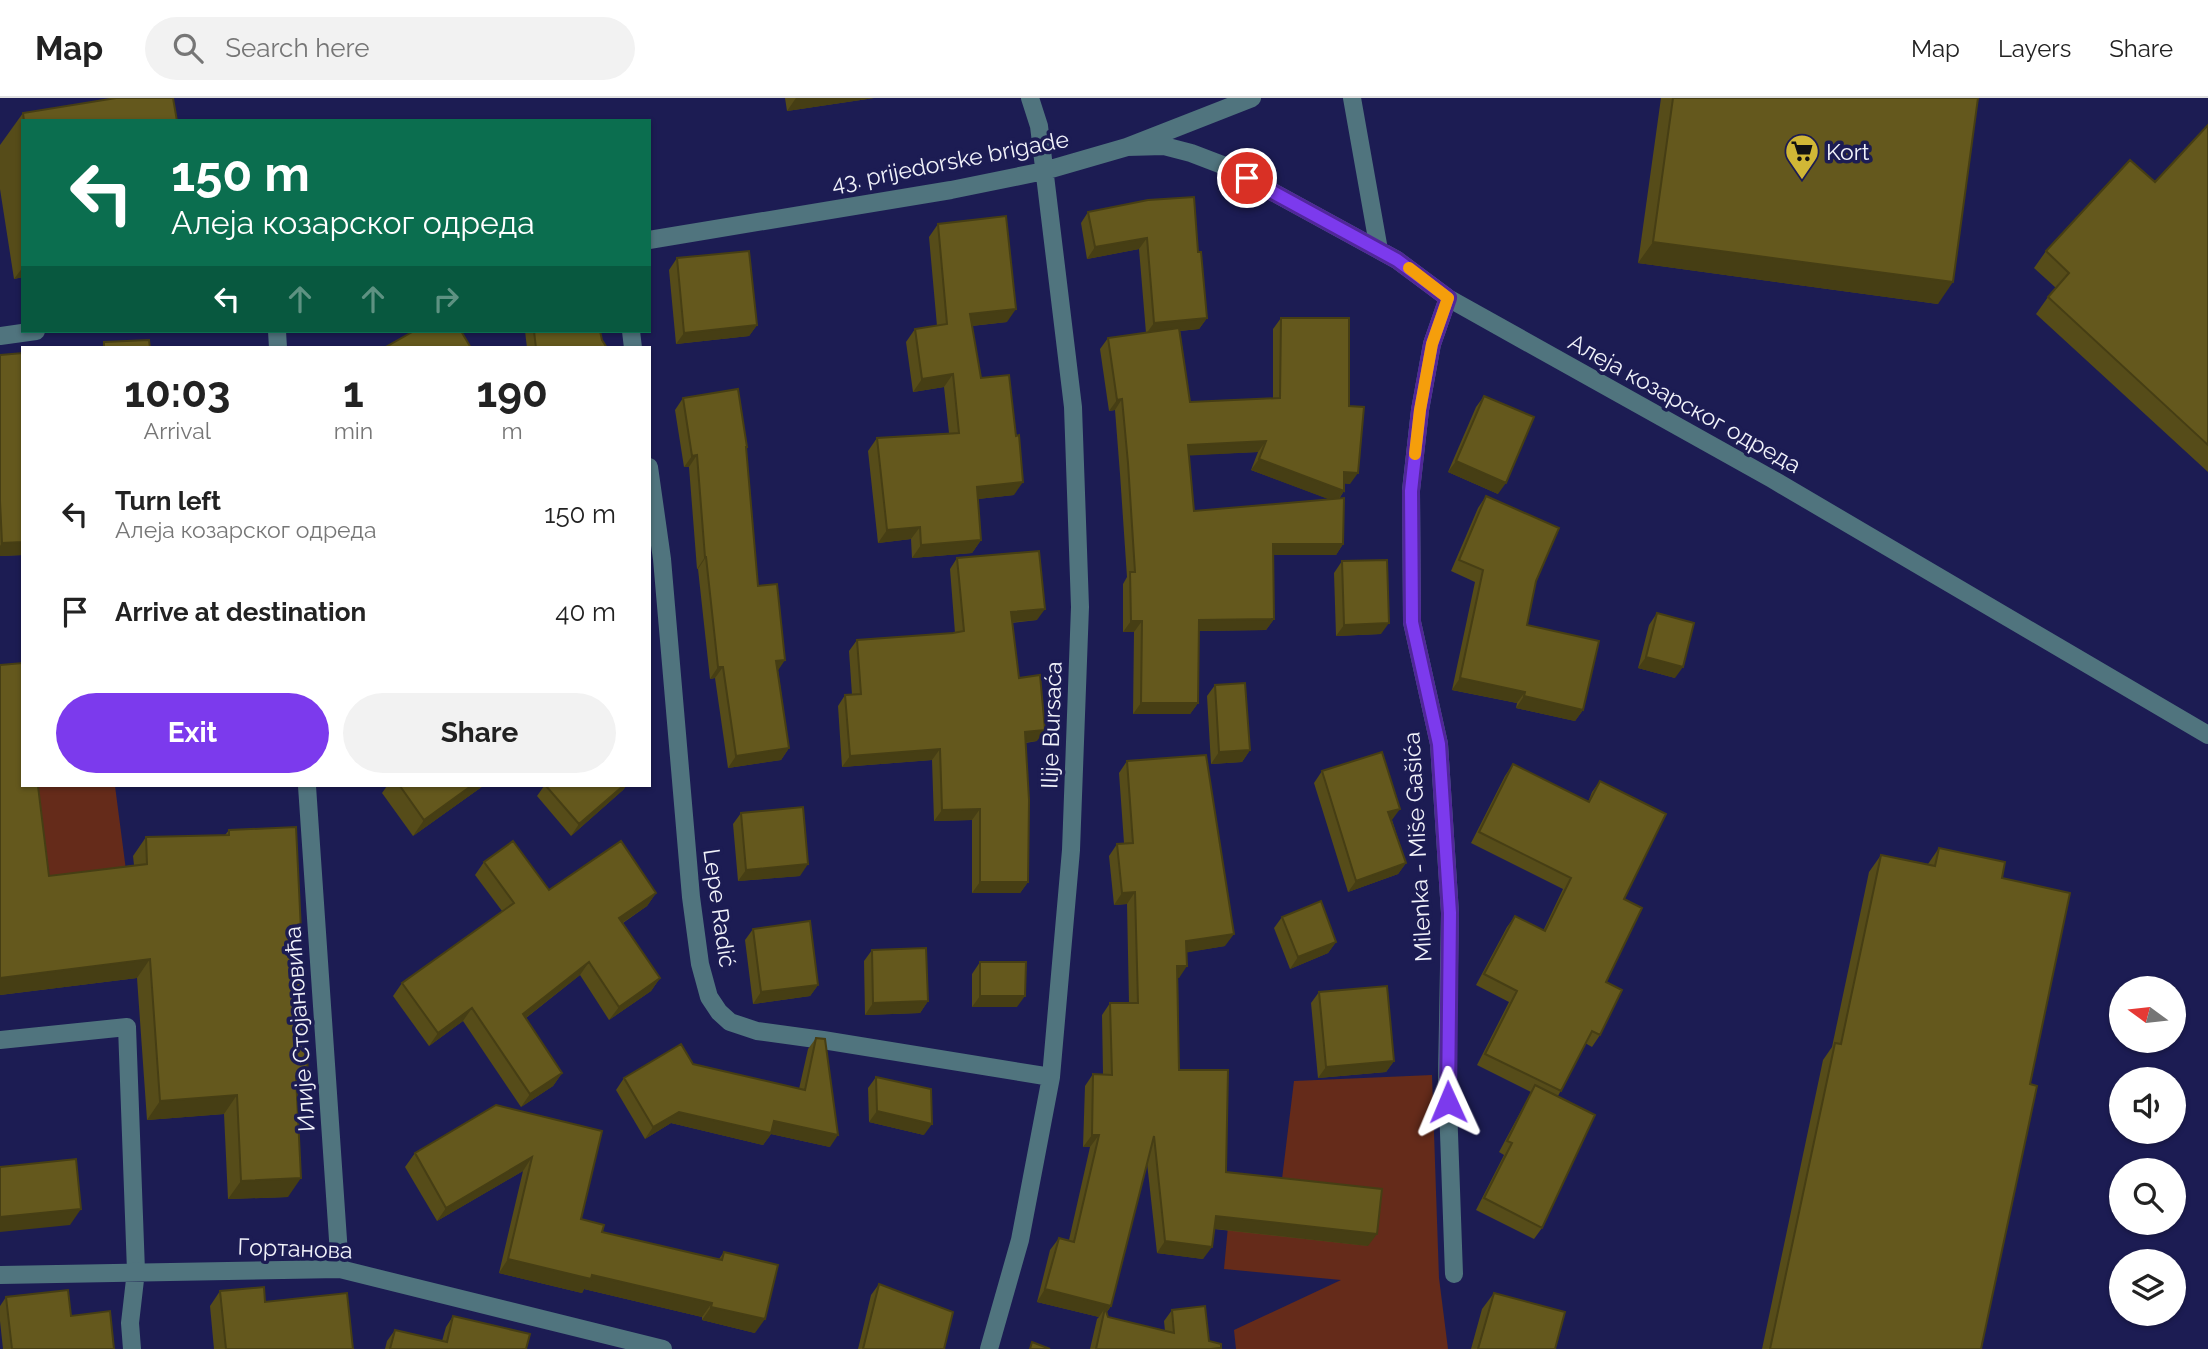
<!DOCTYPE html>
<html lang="en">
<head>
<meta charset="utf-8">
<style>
  body { margin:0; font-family:Raleway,sans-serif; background:#f2f2f2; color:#222; height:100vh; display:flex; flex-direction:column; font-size:26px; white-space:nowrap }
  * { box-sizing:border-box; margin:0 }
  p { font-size:23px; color:#767676 }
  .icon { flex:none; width:38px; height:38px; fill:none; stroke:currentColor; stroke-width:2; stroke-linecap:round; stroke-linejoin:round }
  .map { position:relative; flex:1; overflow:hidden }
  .sheet { position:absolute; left:21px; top:248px; width:630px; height:441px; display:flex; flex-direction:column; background:#fff; border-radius:0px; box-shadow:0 2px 5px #0004 }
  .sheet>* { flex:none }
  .hud { position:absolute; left:21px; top:21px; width:630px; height:214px; border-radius:0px; box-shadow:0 2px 5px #0004; background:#0b6e4f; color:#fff; overflow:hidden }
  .needle { width:46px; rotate:285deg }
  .tools { position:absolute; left:2109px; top:878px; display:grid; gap:14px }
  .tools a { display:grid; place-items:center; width:77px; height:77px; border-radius:50%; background:#fff; box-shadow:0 2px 5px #0004; font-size:35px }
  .pin { position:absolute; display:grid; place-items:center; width:60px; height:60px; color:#fff; margin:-30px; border:4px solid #fff; border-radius:50%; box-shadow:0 2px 7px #0007 }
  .me { position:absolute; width:77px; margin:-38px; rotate:359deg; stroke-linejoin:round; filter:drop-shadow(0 0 5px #0008) }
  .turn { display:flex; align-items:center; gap:24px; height:147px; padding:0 35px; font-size:32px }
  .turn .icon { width:91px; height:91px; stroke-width:2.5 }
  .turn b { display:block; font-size:49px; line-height:60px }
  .lanes { display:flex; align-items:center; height:66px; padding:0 35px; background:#0003; justify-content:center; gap:35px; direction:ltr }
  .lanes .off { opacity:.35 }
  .eta { display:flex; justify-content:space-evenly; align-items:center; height:119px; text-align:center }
  .eta b { font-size:42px; font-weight:700; line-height:49px }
  .primary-button { display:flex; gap:14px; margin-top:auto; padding:14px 35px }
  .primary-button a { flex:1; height:80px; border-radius:42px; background:#7c3aed; color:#fff; font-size:28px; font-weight:700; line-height:80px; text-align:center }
  .primary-button a+a { background:#f2f2f2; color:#222 }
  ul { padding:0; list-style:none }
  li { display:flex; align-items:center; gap:21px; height:98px; padding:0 35px }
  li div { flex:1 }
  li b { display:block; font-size:26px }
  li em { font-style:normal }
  header { display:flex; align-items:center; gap:42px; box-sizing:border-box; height:98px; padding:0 35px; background:#fff; border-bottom:2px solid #e0e0e0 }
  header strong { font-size:33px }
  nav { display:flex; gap:38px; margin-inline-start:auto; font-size:24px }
  .search { width:490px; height:63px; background:#f2f2f2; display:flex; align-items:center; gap:18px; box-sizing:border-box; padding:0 24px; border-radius:38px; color:#767676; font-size:26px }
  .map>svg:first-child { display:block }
  .green { fill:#652b1a }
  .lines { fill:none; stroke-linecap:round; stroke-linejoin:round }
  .service { stroke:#50747e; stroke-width:18 }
  .minor { stroke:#50747e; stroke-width:18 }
  .wall { fill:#564c19; fill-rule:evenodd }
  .shaded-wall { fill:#463e14 }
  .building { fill:#64581d; stroke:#463e14; stroke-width:2 }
  .route-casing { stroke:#51269a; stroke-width:18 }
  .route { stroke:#7c3aed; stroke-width:12 }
  .slow { stroke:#f59e0b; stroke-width:12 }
  .labels { text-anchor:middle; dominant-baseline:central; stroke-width:7; stroke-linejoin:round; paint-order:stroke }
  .poi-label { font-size:23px; fill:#f1f2fa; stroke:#1c1c53; text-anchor:start }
  .street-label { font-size:23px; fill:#f1f2fa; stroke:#1c1c53 }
</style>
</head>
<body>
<header>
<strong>Map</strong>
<div class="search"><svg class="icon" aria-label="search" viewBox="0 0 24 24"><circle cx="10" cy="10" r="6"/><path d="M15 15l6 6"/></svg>Search here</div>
<nav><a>Map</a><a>Layers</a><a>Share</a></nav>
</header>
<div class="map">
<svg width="2208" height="1251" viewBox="0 0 2208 1251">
  <rect width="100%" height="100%" fill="#1c1c53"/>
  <path class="green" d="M33,688H115L127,780L46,790Z
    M1432,977L1439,1180L1448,1251H1236L1234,1232L1341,1182L1224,1171L1233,1075L1282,1081L1294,983Z"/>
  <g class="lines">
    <path class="service" d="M0,942L127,929L136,1173"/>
    <path class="minor" d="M1352,0L1379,152
      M1127,49L1164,48L1191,55L1225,68L1397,162L1448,200L1772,381L2208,637
      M649,142L951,92L1044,73L1127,49L1252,0
      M1448,200L1432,246L1420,312L1411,392L1412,524L1439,646L1450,815L1447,979L1454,1176
      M277,233L278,250
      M631,233L633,250
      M0,238L36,233
      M649,369L662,461L691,799L700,866L709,899L719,914L730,924L757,933L823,942L1051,979
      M307,688L340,1171
      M0,1177L340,1171L663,1251
      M132,1251L130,1225L136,1173
      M989,1251L1020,1142L1051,979L1071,752L1080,509L1073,309L1039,28L1030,0"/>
  </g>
  <path class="wall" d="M785,0H874L787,13Z
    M1661,0H1978L1938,206L1638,165Z
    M23,15L177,23H23V179L14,181L0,91V47Z
    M2208,27V374L2036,216L2048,199L2056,190L2034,170L2046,153L2155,84Z
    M1088,114L1198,154L1207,220L1199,231L1180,233L1190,304L1273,300V231L1281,220L1349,308L1350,386L1344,385V393L1339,401L1343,446L1336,457H1273L1274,521L1266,532L1199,533L1198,605L1190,616H1133L1134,534H1123V486L1127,479L1120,376L1115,312L1109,313L1100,251L1108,240L1146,235L1139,151L1087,161L1081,125ZM1258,354L1251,372L1329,401L1194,413L1189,357Z
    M938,126L1007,224L972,228L981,280L1014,397L978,401L981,442L972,455L912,460L911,441L878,445L868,353L877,340L949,335L944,289L913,294L906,244L915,231L937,228L929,139Z
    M677,160L757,227L749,238L676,246L669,172Z
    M525,233H600L602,242L607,250H527Z
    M23,255V457L0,458V257Z
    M1484,298L1498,396L1448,374L1476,309Z
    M683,300L747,349L746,351L758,488L778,572L789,650L781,662L728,670L715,580L710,581L698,471H697L689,369H684L675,312Z
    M1486,398L1536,483L1527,527L1583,612L1575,623L1516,610L1517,605L1452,592L1475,484L1451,473L1478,410Z
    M957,460L1037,522L1012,525L1019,580L1037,643L1026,645L1028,784L1020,795H972V722L934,723L932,662L842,669L838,608L845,597H852L849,553L857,542L955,535L950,471Z
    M1342,463L1381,536L1336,538L1334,475Z
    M1657,515L1675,580L1638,570L1649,527Z
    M0,567L49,778L134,767L133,758L146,739L225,737L229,732L296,995L288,1099L228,1101L224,1016L147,1022L137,880L0,897Z
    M1215,587L1250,652L1242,664L1211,666L1207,598Z
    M1127,663L1225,848L1187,854L1179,880H1178L1179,972L1226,1074L1368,1148L1214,1131L1203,1161L1157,1155L1147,1065L1111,1208L1107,1214L1108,1219L1165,1233L1164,1223L1172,1212L1209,1243L1220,1251H1090L1097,1221L1099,1219L1037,1204L1050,1152L1059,1140L1069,1142L1090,1049H1083L1085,988L1093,976H1103L1102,917L1110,905H1129L1127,806L1114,807L1109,758L1117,746L1124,745L1119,675Z
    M1513,666L1588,704L1592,694L1600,683L1624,801L1606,884L1600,937L1592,949L1585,945L1558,998L1542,1130L1534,1141L1476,1112L1504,1057L1499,1054L1531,994L1477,967L1509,904L1476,887L1507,829L1515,818L1543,833L1563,791L1471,745L1505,678Z
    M1322,673L1392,722L1406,765L1398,776L1348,794L1314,685Z
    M387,688H483L413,738L382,695Z
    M544,688H626L623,692L571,738L537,698Z
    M741,715L800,778L738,783L733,726Z
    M1939,750L2002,780L2030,986L1981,1251H1762L1823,962L1832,949L1869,774L1881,757L1928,766Z
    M484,764L549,792L656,795L647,808L623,825L660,880L651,893L609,922L580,877L526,920L562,975L553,988L521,1009L463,923L429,948L393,898L402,885L502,813L475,777Z
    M1282,819L1336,844L1328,855L1290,871L1274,830Z
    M753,831L818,887L810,898L753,906L745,842Z
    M872,852L928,903L920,915L865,917L864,863Z
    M980,864L1017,909H972V876Z
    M1319,894L1394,963L1386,974L1318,980L1311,905Z
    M816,940L830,1049L771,1036L763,1047L671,1025L645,1041L616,992L624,980L693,966L799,991L808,951Z
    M876,979L924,1037L869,1024L868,990Z
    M496,1007L581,1121L602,1134L719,1161L724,1154L755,1235L702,1222V1219L584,1191L582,1195L499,1175L523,1073L437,1123L405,1069L415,1055Z
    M879,1186L944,1251H858L871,1197Z
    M220,1193L265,1204L353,1251H214L210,1208Z
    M1494,1195L1555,1251H1471L1482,1211Z
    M6,1199L71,1218L114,1251H3L0,1223V1208Z
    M453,1218L526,1251H385L387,1243L395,1232L442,1243L446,1229Z"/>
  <path class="shaded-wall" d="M796,0H874L787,13Z
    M1147,140L1139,151L1087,161L1095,149Z
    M1653,144L1953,184L1938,206L1638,165Z
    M23,169V179L14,181Z
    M1016,211L1007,224L961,229L970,216Z
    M1207,220L1199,231L1146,236L1154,225Z
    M757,227L749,238L676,246L684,235Z
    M953,276L944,289L913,294L922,281Z
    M1122,301L1115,312L1109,313L1117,302Z
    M1266,343L1258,354L1181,358L1188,347Z
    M697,357L689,369H684L692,358Z
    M1259,361L1344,393L1336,404L1251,372Z
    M1456,363L1506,385L1498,396L1448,374Z
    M1344,374L1358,375L1350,386L1336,385Z
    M1023,384L1014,397L968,402L977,389Z
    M920,429L911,441L878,445L887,432Z
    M981,442L972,455L912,460L921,447Z
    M23,444V457L0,458V448L2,445Z
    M1273,446H1343L1336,457H1265Z
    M705,459H706L698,471H697Z
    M1045,511L1037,522L1003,525L1011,514Z
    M1274,521L1266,532L1191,533L1199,522Z
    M1131,523H1142L1134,534H1123Z
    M1389,525L1381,536L1336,538L1344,527Z
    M1646,559L1683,569L1675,580L1638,570Z
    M785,562L777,574L776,563Z
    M718,569H723L715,580L710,581Z
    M1460,580L1525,594L1517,605L1452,592Z
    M1524,598L1583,612L1575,623L1516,610Z
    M1141,605H1198L1190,616H1133Z
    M1045,632L1037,643L1018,645L1025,634Z
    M789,650L781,662L728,670L736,658Z
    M940,651L932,662L842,669L850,658Z
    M1250,652L1242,664L1211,666L1219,654Z
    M471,688H483L413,738L424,722Z
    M623,688H626L623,692L571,738L579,726Z
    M980,711L972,722L934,723L942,712Z
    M1400,711L1392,722L1380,726L1388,714Z
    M1406,765L1398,776L1348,794L1356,783Z
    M808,766L800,778L738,783L746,772Z
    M980,784H1028L1020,795H972Z
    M1135,794L1127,806L1114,807L1122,795Z
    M656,795L647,808L610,833L619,820Z
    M1234,836L1225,848L1178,856L1186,843Z
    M1336,844L1328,855L1290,871L1298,859Z
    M150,861L137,880L0,897V880Z
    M589,864L580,877L514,929L523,916Z
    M1177,868H1187L1179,880H1169Z
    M660,880L651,893L609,922L619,909Z
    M818,887L810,898L753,906L761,894Z
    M980,898H1025L1017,909H972Z
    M928,903L920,915L865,917L873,905Z
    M472,910L463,923L429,948L438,935Z
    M1394,963L1386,974L1318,980L1326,969Z
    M562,975L553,988L521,1009L530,996Z
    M308,978L295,997L296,979Z
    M237,997L224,1016L147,1022L160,1003Z
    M877,1013L932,1026L924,1037L869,1024Z
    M679,1014L774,1023L838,1037L830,1049L771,1036L763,1047L671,1025L645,1041L653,1029Z
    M1092,1037H1099L1090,1049H1083Z
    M532,1059L523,1073L437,1123L446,1110Z
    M301,1080L288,1099L228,1101L241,1083Z
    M81,1111L70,1127L0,1134V1119Z
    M1216,1118L1377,1136L1368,1148L1207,1130Z
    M1165,1143L1212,1149L1203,1161L1157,1155Z
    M508,1161L592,1177L712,1205L702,1219L584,1191L582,1195L499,1175Z
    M1045,1191L1111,1208L1103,1219L1105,1210L1099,1219L1037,1204Z
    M711,1209L765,1221L755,1235L702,1222Z"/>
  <path class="building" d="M116,0H173L177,23H24L23,15Z
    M1673,0H1978L1953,184L1653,144Z
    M2208,27V347L2048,199L2069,175L2046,153L2130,62L2155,84Z
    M1194,99L1198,154H1201L1207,220L1154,225L1147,140L1095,149L1088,114L1148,102Z
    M1006,118L1016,211L970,216L981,280L1009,277L1016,338L1019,337L1023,384L977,389L981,442L921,447L920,429L887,432L877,340L959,335L953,276L922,281L915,231L947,226L938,126Z
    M749,153L757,227L684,235L677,160Z
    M1281,220H1349V308L1364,309L1358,375L1344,374V393L1259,361L1266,343L1188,347L1194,413L1344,400L1343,446H1273L1274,521L1199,522L1198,605H1141L1142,523H1131L1130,474H1135L1128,365L1122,301L1117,302L1108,240L1179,230L1190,304L1280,300Z
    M414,233H461L471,250H384Z
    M534,233H600L602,242L607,250H536Z
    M149,242L150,250H73L104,249V244Z
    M23,255V444L2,445L0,403V257Z
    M738,291L747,349H746L758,488L777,486L785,562L776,563L789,650L736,658L723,569H718L706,459H705L697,357L692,358L683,300Z
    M1484,298L1534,319L1506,385L1456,363Z
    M1486,398L1559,430L1536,483L1527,527L1599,543L1583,612L1524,598L1525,594L1460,580L1483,472L1459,462Z
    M1039,453L1045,511L1011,514L1019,580L1040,577L1045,632L1025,634L1029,702L1028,784H980V711L942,712L940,651L850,658L845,597L861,596L857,542L953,535L964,533L957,460Z
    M1387,462L1389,525L1344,527L1342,463Z
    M1657,515L1694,525L1683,569L1646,559Z
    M23,565V688H38L49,778L147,766L146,739L229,737V732L296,729L308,978L296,979L301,1080L241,1083L237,997L160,1003L150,861L0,880V567Z
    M1245,585L1250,652L1219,654L1215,587Z
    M1382,654L1400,711L1388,714L1406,765L1356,783L1322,673Z
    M1206,657L1234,836L1186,843L1187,868H1177L1179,972H1228L1226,1074L1382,1091L1377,1136L1216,1118L1212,1149L1165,1143L1154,1038L1111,1208L1045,1191L1059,1140L1074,1144L1099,1037H1092L1093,976L1112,977L1110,905H1138L1135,794L1122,795L1117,746L1133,745L1127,663Z
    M1513,666L1589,704L1600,683L1666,716L1624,801L1642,810L1606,884L1622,892L1600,937L1592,933L1561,993L1485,956L1517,893L1484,876L1515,818L1545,833L1571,780L1479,734Z
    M400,688H471L424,722Z
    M546,688H623L579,726Z
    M803,709L808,766L746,772L741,715Z
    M513,743L549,792L621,743L656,795L619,820L660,880L619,909L589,864L523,916L562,975L530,996L472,910L438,935L402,885L514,805L484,764Z
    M1939,750L2005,764L2002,780L2070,795L2030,986L2037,988L1981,1251H1770L1835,945L1841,946L1881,757L1935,768Z
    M1321,803L1336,844L1298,859L1282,819Z
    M810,823L818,887L761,894L753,831Z
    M926,850L928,903L873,905L872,852Z
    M980,864H1026L1025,898H980Z
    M1387,888L1394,963L1326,969L1319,894Z
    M816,940L825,941L838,1037L774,1023L771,1035L679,1014L653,1029L624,980L681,946L693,966L805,992Z
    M876,979L931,991L932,1026L877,1013Z
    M1535,987L1595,1017L1542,1130L1484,1100L1512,1045L1507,1043Z
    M496,1007L602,1033L581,1121L604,1127L602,1134L722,1162L724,1154L778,1167L765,1221L711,1209L712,1205L592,1177L591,1181L508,1161L532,1059L446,1110L415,1055Z
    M76,1061L81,1111L0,1119V1069Z
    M879,1186L953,1214L944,1251H863Z
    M264,1189L265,1204L347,1195L353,1251H226L220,1193Z
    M68,1192L71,1218L110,1213L114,1251H12L6,1199Z
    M1494,1195L1565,1214L1555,1251H1478Z
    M1205,1208L1209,1243L1221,1246V1250L1211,1251H1096L1105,1210L1108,1219L1174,1235L1172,1212Z
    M453,1218L530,1236L526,1251H390L395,1232L447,1244Z
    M1032,1244L1050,1251H1030Z"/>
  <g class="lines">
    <g class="route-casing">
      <path id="route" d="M1247,80L1397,162L1448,200L1432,246L1420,312L1411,393L1412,524L1439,646L1450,815L1448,1004"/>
    </g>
    <use href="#route" class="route"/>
    <path class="slow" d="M1409,170L1448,200L1432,246L1420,312L1415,356"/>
  </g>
  <defs>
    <g id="supermarket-pin" transform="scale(1.75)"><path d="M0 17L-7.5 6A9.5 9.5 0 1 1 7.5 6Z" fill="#d1b736" stroke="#1c1c53"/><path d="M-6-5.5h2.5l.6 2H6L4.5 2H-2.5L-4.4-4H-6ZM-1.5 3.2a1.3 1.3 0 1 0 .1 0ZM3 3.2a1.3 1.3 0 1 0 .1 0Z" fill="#111"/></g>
  </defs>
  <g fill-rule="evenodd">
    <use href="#supermarket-pin" x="1802" y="53"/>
  </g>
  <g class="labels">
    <g class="poi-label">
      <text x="1826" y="53">Kort</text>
    </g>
    <g class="street-label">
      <text transform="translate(950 63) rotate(-11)">43. prijedorske brigade</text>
      <text transform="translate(1685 305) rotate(29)">Алеја козарског одреда</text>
      <text transform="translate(1051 627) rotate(-88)">Ilije Bursaća</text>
      <text transform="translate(1417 749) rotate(-93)">Milenka - Miše Gašića</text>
      <text transform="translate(720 810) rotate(82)">Lepe Radić</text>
      <text transform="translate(299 931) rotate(-94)">Илије Стојановића</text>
      <text transform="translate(295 1150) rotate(2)">Гортанова</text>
    </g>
  </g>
</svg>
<div class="tools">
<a><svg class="needle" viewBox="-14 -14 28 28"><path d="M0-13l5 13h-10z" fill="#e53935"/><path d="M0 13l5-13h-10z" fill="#767676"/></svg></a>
<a><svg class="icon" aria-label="sound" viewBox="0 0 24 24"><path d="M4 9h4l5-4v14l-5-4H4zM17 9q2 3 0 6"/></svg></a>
<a><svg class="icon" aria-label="search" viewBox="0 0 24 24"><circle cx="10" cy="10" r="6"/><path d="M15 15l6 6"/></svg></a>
<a><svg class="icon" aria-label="layers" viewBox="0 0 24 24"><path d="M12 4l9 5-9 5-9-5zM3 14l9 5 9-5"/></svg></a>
</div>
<div class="pin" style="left:1247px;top:80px;background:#d93025"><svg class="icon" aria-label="arrive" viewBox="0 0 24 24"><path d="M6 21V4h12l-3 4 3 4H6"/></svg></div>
<svg class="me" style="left:1448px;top:1004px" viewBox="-20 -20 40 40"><path d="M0-17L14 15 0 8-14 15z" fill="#7c3aed" stroke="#fff" stroke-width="4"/></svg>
<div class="hud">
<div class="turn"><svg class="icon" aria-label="left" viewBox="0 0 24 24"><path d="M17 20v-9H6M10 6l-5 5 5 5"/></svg><div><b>150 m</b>Алеја козарског одреда</div></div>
<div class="lanes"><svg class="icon" aria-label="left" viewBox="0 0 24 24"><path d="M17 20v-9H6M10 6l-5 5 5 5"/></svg><svg class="icon off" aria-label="ahead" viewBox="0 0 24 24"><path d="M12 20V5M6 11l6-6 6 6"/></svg><svg class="icon off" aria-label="ahead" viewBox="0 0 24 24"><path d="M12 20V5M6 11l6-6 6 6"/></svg><svg class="icon off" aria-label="right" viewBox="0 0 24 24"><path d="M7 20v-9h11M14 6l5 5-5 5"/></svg></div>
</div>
<section class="sheet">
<div class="eta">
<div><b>10:03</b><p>Arrival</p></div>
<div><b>1</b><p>min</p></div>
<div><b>190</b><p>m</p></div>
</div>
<ul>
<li><svg class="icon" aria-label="left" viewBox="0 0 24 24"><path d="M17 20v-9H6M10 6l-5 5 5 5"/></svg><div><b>Turn left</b><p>Алеја козарског одреда</p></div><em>150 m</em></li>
<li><svg class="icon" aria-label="arrive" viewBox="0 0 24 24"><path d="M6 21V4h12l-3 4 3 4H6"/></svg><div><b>Arrive at destination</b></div><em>40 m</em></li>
</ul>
<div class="primary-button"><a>Exit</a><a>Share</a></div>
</section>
</div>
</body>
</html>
